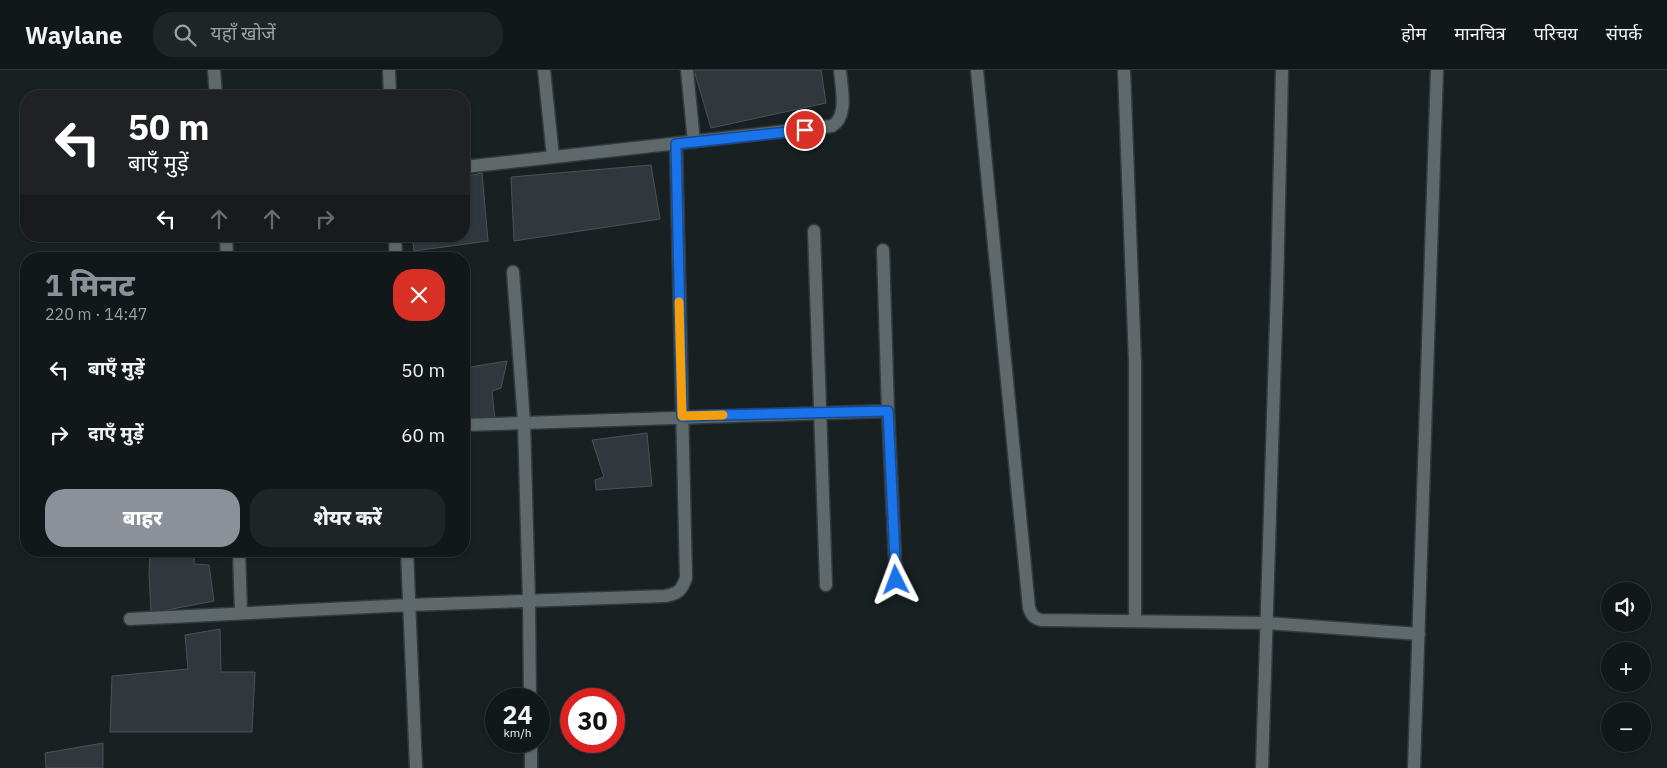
<!DOCTYPE html>
<html lang="hi">
<head>
<meta charset="utf-8">
<style>
  body { margin:0; font-family:"IBM Plex Sans","Noto Sans Devanagari",sans-serif; background:#1f2527; color:#f1f3f6; height:100vh; display:flex; flex-direction:column; font-size:19px; white-space:nowrap }
  * { box-sizing:border-box; margin:0 }
  p { font-size:16px; color:#9ca0a2 }
  .icon { flex:none; width:28px; height:28px; fill:none; stroke:currentColor; stroke-width:2; stroke-linecap:round; stroke-linejoin:round }
  .map { position:relative; flex:1; overflow:hidden }
  .panel { position:absolute; left:20px; top:182px; width:450px; height:305px; display:flex; flex-direction:column; background:#12181a; border-radius:20px; box-shadow:0 1px 4px #0004,0 0 0 1px #313739 }
  .panel>* { flex:none }
  .top-card { position:absolute; left:20px; top:20px; width:450px; height:152px; border-radius:20px; box-shadow:0 1px 4px #0004,0 0 0 1px #313739; background:#202124; color:#fff; overflow:hidden }
  .controls { position:absolute; left:1601px; top:512px; display:grid; gap:10px }
  .controls a { display:grid; place-items:center; width:50px; height:50px; border-radius:50%; background:#12181a; box-shadow:0 1px 4px #0004,0 0 0 1px #313739; font-size:25px }
  .speed { position:absolute; left:485px; top:618px; display:flex; gap:10px; font-size:25px; font-weight:700; text-align:center }
  .speed>* { display:grid; place-content:center; width:65px; height:65px; border-radius:50%; background:#12181a; box-shadow:0 1px 4px #0004,0 0 0 1px #313739; line-height:1 }
  .speed small { font-size:12px; font-weight:400 }
  .speed .limit { border:8px solid #d22; background:#fff; color:#111 }
  .pin { position:absolute; display:grid; place-items:center; width:42px; height:42px; color:#fff; margin:-21px; border:2px solid #fff; border-radius:50%; box-shadow:0 1px 5px #0007 }
  .me { position:absolute; width:55px; margin:-28px; rotate:357deg; stroke-linejoin:round; filter:drop-shadow(0 0 4px #0008) }
  .turn { display:flex; align-items:center; gap:18px; height:105px; padding:0 25px; font-size:22px }
  .turn .icon { width:65px; height:65px; stroke-width:2.5 }
  .turn b { display:block; font-size:35px; line-height:42px }
  .lanes { display:flex; align-items:center; height:48px; padding:0 25px; background:#0003; justify-content:center; gap:25px; direction:ltr }
  .lanes .off { opacity:.35 }
  .round { display:grid; place-items:center; flex:none; width:52px; height:52px; border-radius:20px; background:#1f2527 }
  .head { display:flex; align-items:center; justify-content:space-between; height:85px; padding:0 25px }
  h1 { font-size:30px; font-weight:800; line-height:38px; color:#8c9099 }
  .action { display:flex; gap:10px; margin-top:auto; padding:10px 25px }
  .action a { flex:1; height:58px; border-radius:20px; background:#8c9099; color:#fff; font-size:20px; font-weight:800; line-height:58px; text-align:center }
  .action a+a { background:#1f2527; color:#f1f3f6 }
  ul { padding:0; list-style:none }
  li { display:flex; align-items:center; gap:15px; height:65px; padding:0 25px }
  li div { flex:1 }
  li b { display:block; font-size:19px }
  li em { font-style:normal }
  header { display:flex; align-items:center; gap:30px; box-sizing:border-box; height:70px; padding:0 25px; background:#12181a; border-bottom:1px solid #313739 }
  header strong { font-size:24px }
  nav { display:flex; gap:28px; margin-inline-start:auto; font-size:18px }
  .search { width:350px; height:45px; background:#1f2527; display:flex; align-items:center; gap:12px; box-sizing:border-box; padding:0 18px; border-radius:20px; color:#9ca0a2; font-size:19px }
  .map>svg:first-child { display:block }
  .building { fill:#31383d; stroke:#4b5257 }
  .lines { fill:none; stroke-linecap:round; stroke-linejoin:round }
  .minor-casing { stroke:#343a3b; stroke-width:15 }
  .minor { stroke:#5f696b; stroke-width:12 }
  .route-casing { stroke:#114b97; stroke-width:12 }
  .route { stroke:#1a73e8; stroke-width:9 }
  .slow { stroke:#f59e0b; stroke-width:9 }
</style>
</head>
<body>
<header>
<strong>Waylane</strong>
<div class="search"><svg class="icon" aria-label="search" viewBox="0 0 24 24"><circle cx="10" cy="10" r="6"/><path d="M15 15l6 6"/></svg>यहाँ खोजें</div>
<nav><a>होम</a><a>मानचित्र</a><a>परिचय</a><a>संपर्क</a></nav>
</header>
<div class="map">
<svg width="1667" height="698" viewBox="0 0 1667 698">
  <rect width="100%" height="100%" fill="#182022"/>
  <path class="building" d="M694,0H821L826,33L711,58Z
    M651,95L660,149L514,171L511,107Z
    M482,103L488,171L414,181L412,166H464V107Z
    M507,291L501,318L492,321L495,349L464,348V298Z
    M647,363L652,416L596,420L595,410L604,407L592,370Z
    M150,481H195L194,494L209,495L214,531L151,543L149,504Z
    M220,559L221,602H255L252,662H110L112,606L188,599L185,565Z
    M103,673V698H46L45,683Z"/>
  <g class="lines">
    <g class="minor-casing">
      <path id="minor" d="M214,0L216,26
        M389,0L390,26
        M544,0L553,87
        M687,0L694,72
        M977,0L1029,538C1032,546 1034,548 1041,550L1266,553L1419,564
        M1124,0L1135,292V551
        M464,97L832,56C849,46 841,17 840,0
        M814,161L826,515
        M226,166L227,189
        M395,166L396,189
        M883,180L888,341L896,510
        M513,202L524,352L529,531L530,629
        M464,355L888,341
        M239,481L241,543
        M407,481L416,698
        M130,549L409,535L665,526C678,524 682,520 686,508L676,74
        M531,671V698
        M1262,698L1277,219L1282,0
        M1414,698L1437,0"/>
    </g>
    <use href="#minor" class="minor"/>
  </g>
  <g class="lines">
    <g class="route-casing">
      <path id="route" d="M805,60L676,74L682,346L888,341L896,510"/>
    </g>
    <use href="#route" class="route"/>
    <path class="slow" d="M679,232L682,346L723,345"/>
  </g>
</svg>
<div class="controls">
<a><svg class="icon" aria-label="sound" viewBox="0 0 24 24"><path d="M4 9h4l5-4v14l-5-4H4zM17 9q2 3 0 6"/></svg></a>
<a>+</a>
<a>−</a>
</div>
<div class="speed"><div>24<small>km/h</small></div><div class="limit">30</div></div>
<div class="pin" style="left:805px;top:60px;background:#d93025"><svg class="icon" aria-label="arrive" viewBox="0 0 24 24"><path d="M6 21V4h12l-3 4 3 4H6"/></svg></div>
<svg class="me" style="left:896px;top:510px" viewBox="-20 -20 40 40"><path d="M0-17L14 15 0 8-14 15z" fill="#1a73e8" stroke="#fff" stroke-width="4"/></svg>
<div class="top-card">
<div class="turn"><svg class="icon" aria-label="left" viewBox="0 0 24 24"><path d="M17 20v-9H6M10 6l-5 5 5 5"/></svg><div><b>50 m</b>बाएँ मुड़ें</div></div>
<div class="lanes"><svg class="icon" aria-label="left" viewBox="0 0 24 24"><path d="M17 20v-9H6M10 6l-5 5 5 5"/></svg><svg class="icon off" aria-label="ahead" viewBox="0 0 24 24"><path d="M12 20V5M6 11l6-6 6 6"/></svg><svg class="icon off" aria-label="ahead" viewBox="0 0 24 24"><path d="M12 20V5M6 11l6-6 6 6"/></svg><svg class="icon off" aria-label="right" viewBox="0 0 24 24"><path d="M7 20v-9h11M14 6l5 5-5 5"/></svg></div>
</div>
<section class="panel">
<div class="head"><div><h1>1 मिनट</h1><p>220 m · 14:47</p></div><a class="round" style="background:#d93025;color:#fff"><svg class="icon" aria-label="close" viewBox="0 0 24 24"><path d="M6 6l12 12M18 6L6 18"/></svg></a></div>
<ul>
<li><svg class="icon" aria-label="left" viewBox="0 0 24 24"><path d="M17 20v-9H6M10 6l-5 5 5 5"/></svg><div><b>बाएँ मुड़ें</b></div><em>50 m</em></li>
<li><svg class="icon" aria-label="right" viewBox="0 0 24 24"><path d="M7 20v-9h11M14 6l5 5-5 5"/></svg><div><b>दाएँ मुड़ें</b></div><em>60 m</em></li>
</ul>
<div class="action"><a>बाहर</a><a>शेयर करें</a></div>
</section>
</div>
</body>
</html>
